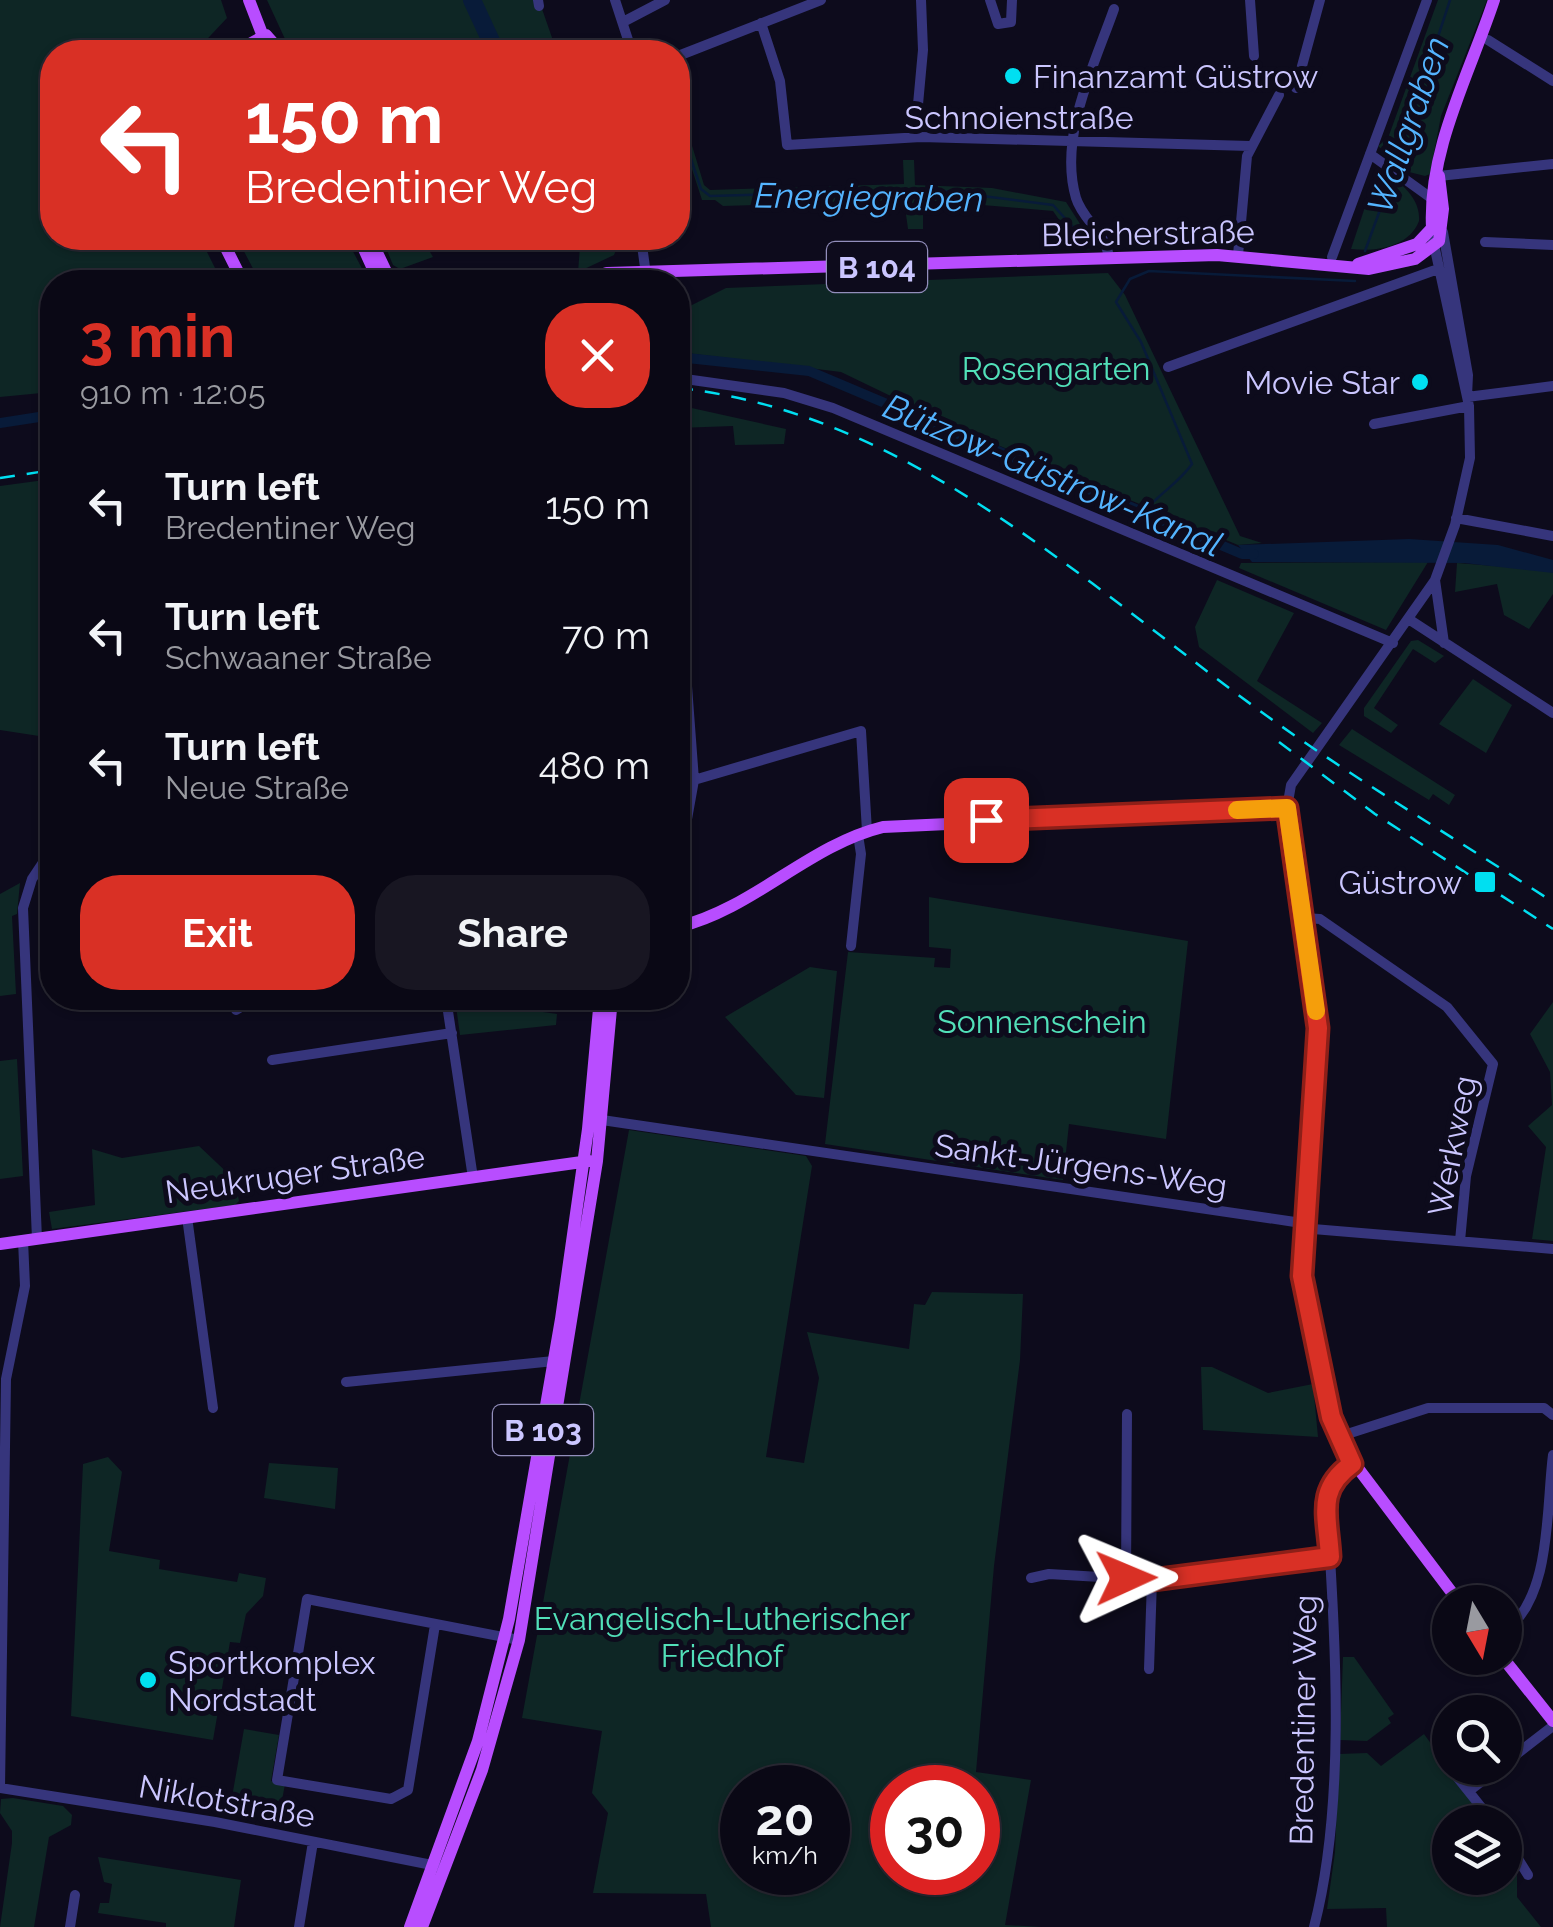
<!DOCTYPE html>
<html lang="en">
<head>
<meta charset="utf-8">
<style>
  body { margin:0; font-family:Raleway,sans-serif; background:#181622; color:#f1f3f6; height:100vh; display:flex; flex-direction:column; font-size:38px; white-space:nowrap }
  * { box-sizing:border-box; margin:0 }
  p { font-size:32px; color:#999aa0 }
  .icon { flex:none; width:55px; height:55px; fill:none; stroke:currentColor; stroke-width:2; stroke-linecap:round; stroke-linejoin:round }
  .map { position:relative; flex:1; overflow:hidden }
  .side { position:absolute; left:40px; top:270px; width:650px; height:740px; display:flex; flex-direction:column; background:#0a0815; border-radius:40px; box-shadow:0 2px 8px #0004,0 0 0 2px #2a2934 }
  .side>* { flex:none }
  .banner { position:absolute; left:40px; top:40px; width:650px; height:210px; border-radius:40px; box-shadow:0 2px 8px #0004,0 0 0 2px #2a2934; background:#d93025; color:#fff; overflow:hidden }
  .needle { width:65px; rotate:170deg }
  .fabs { position:absolute; left:1432px; top:1585px; display:grid; gap:20px }
  .fabs a { display:grid; place-items:center; width:90px; height:90px; border-radius:50%; background:#0a0815; box-shadow:0 2px 8px #0004,0 0 0 2px #2a2934; font-size:50px }
  .speed { position:absolute; left:720px; top:1765px; display:flex; gap:20px; font-size:50px; font-weight:700; text-align:center }
  .speed>* { display:grid; place-content:center; width:130px; height:130px; border-radius:50%; background:#0a0815; box-shadow:0 2px 8px #0004,0 0 0 2px #2a2934; line-height:1 }
  .speed small { font-size:25px; font-weight:400 }
  .speed .limit { border:15px solid #d22; background:#fff; color:#111 }
  .pin { position:absolute; display:grid; place-items:center; width:85px; height:85px; color:#fff; margin:-42px; border-radius:20px; box-shadow:0 5px 15px #0006 }
  .me { position:absolute; width:110px; margin:-55px; rotate:89deg; stroke-linejoin:round; filter:drop-shadow(0 0 8px #0008) }
  .turn { display:flex; align-items:center; gap:35px; height:210px; padding:0 40px; font-size:45px }
  .turn .icon { width:130px; height:130px; stroke-width:2.5 }
  .turn b { display:block; font-size:70px; line-height:85px }
  .round { display:grid; place-items:center; flex:none; width:105px; height:105px; border-radius:40px; background:#181622 }
  .overview { display:flex; align-items:center; justify-content:space-between; height:170px; padding:0 40px }
  h1 { font-size:60px; font-weight:700; line-height:75px; color:#d93025 }
  .cta { display:flex; gap:20px; margin-top:auto; padding:20px 40px }
  .cta a { flex:1; height:115px; border-radius:40px; background:#d93025; color:#fff; font-size:40px; font-weight:700; line-height:115px; text-align:center }
  .cta a+a { background:#181622; color:#f1f3f6 }
  ul { padding:0; list-style:none }
  li { display:flex; align-items:center; gap:30px; height:130px; padding:0 40px }
  li div { flex:1 }
  li b { display:block; font-size:38px }
  li em { font-style:normal }
  .map>svg:first-child { display:block }
  .green { fill:#0e2625; fill-rule:evenodd }
  .water { fill:#081b39 }
  .lines { fill:none; stroke-linecap:round; stroke-linejoin:round }
  .stream { stroke:#081b39; stroke-width:2.5 }
  .canal { stroke:#081b39; stroke-width:10 }
  .river { stroke:#081b39; stroke-width:18 }
  .minor { stroke:#36357c; stroke-width:10 }
  .major { stroke:#b84dff; stroke-width:12 }
  .rail { stroke:#00dff1; stroke-width:2.5; stroke-dasharray:15 12; stroke-linecap:butt }
  .route-casing { stroke:#8d1f18; stroke-width:25 }
  .route { stroke:#d93025; stroke-width:18 }
  .slow { stroke:#f59e0b; stroke-width:18 }
  .poi-dot { fill:#00dff1; stroke:#0d0b1c; stroke-width:4 }
  .labels { text-anchor:middle; dominant-baseline:central; stroke-width:10; stroke-linejoin:round; paint-order:stroke }
  .shield { fill:#0d0b1c; stroke:#928ebb; stroke-width:2.5 }
  .shield-label { font-size:30px; font-weight:bold; fill:#cbc6ff }
  .poi-label { font-size:32px; fill:#cbc6ff; stroke:#0d0b1c; text-anchor:start }
  .street-label { font-size:32px; fill:#cbc6ff; stroke:#0d0b1c }
  .park-label { font-size:32px; fill:#52e0b9; stroke:#0d0b1c }
  .water-label { font-size:35px; font-style:italic; fill:#54b4ff; stroke:#0d0b1c }
</style>
</head>
<body>
<div class="map">
<svg width="1553" height="1927" viewBox="0 0 1553 1927">
  <rect width="100%" height="100%" fill="#0d0b1c"/>
  <path class="green" d="M0,0H221L227,18L195,52H52V238H200L222,282H52V392L0,397Z
    M267,0H534L541,6L557,52H291Z
    M1438,0H1487L1441,116L1430,174L1425,176L1409,172L1378,146L1388,138Z
    M683,116L704,185L710,190L904,184L903,160H914L915,185L992,188L1066,202L1096,249L1080,250L1053,211L923,200V229H908L904,200L723,206L715,200H702L678,126V118Z
    M1378,168C1397,180 1421,196 1419,221C1409,247 1376,252 1351,249Z
    M237,238H346L369,282H260Z
    M382,238H422L433,257L400,269L393,265Z
    M519,238H621L614,255L578,272L580,247L518,242Z
    M1108,273L1125,295L1240,536L1262,543L1238,545L957,428L841,372L678,352V312L726,288Z
    M678,405L786,429L784,444L735,445L733,426L678,428Z
    M52,479V738L0,730V486Z
    M1428,562L1386,630L1239,568L1241,563Z
    M1457,563L1544,570L1553,573V594L1529,629L1504,615L1497,584L1455,592Z
    M1217,580L1294,613L1257,681L1322,723L1313,733L1199,647L1195,627Z
    M1418,640L1444,656L1435,663L1413,649L1374,708L1398,725L1391,733L1364,716V708L1411,641Z
    M1473,679L1512,705L1486,753L1439,724Z
    M1352,729L1455,795L1449,805L1433,794L1429,800L1339,745Z
    M20,883L17,914L12,916L16,994L0,996V894Z
    M929,897L1188,941L1166,1139L1069,1124L1063,1180L825,1144L848,952L935,958L934,967L950,968L951,949L929,947Z
    M810,967L837,971L824,1098L796,1095L725,1017Z
    M466,1001L557,1014L556,1025L460,1035L456,1006Z
    M1553,1002V1241L1532,1239L1546,1147L1528,1126L1552,1105L1550,1072L1530,1034Z
    M17,1059L23,1176L0,1179V1061Z
    M629,1130L806,1156L812,1166L766,1457L804,1463L819,1378L807,1332L909,1349L914,1304L925,1305L932,1292L1023,1294L1020,1360L994,1566L976,1772L1031,1780L1005,1925L1042,1927H711L706,1894L593,1893L608,1813L592,1793L602,1731L522,1718ZM742,1788H828V1872H742ZM892,1788H978V1872H892Z
    M199,1146L235,1180L239,1201L235,1205L52,1229L49,1212L95,1205L92,1149L122,1158Z
    M1201,1367H1212L1268,1393L1313,1384L1318,1437L1203,1430Z
    M108,1457L122,1472L109,1551L160,1560L159,1569L237,1582L239,1573L266,1578L263,1596L246,1614L240,1643L230,1642L213,1740L71,1716L83,1464Z
    M269,1463L338,1468L335,1509L264,1498Z
    M1343,1657H1354L1394,1714L1388,1718L1391,1723L1367,1741L1340,1740Z
    M244,1729L279,1735L271,1781L285,1784L278,1822L229,1814Z
    M1424,1734L1488,1822H1450V1878H1505V1845L1517,1862V1897L1541,1927H1387L1386,1908L1327,1909L1335,1852L1339,1754L1367,1753L1381,1766Z
    M13,1798L63,1806L72,1815L71,1825L49,1837L34,1927H0L12,1843V1831L0,1813L1,1799Z
    M98,1857L241,1880L234,1927H166V1923L98,1913L100,1903H109L112,1884L104,1882Z"/>
  <path class="water" d="M1409,539L1498,545L1553,560V573L1464,563L1252,562L1238,545Z"/>
  <g class="lines">
    <path class="stream" d="M679,123L701,189L710,196L936,190L1053,205L1090,246
      M1396,165L1450,0
      M1365,251L1392,177
      M1142,514C1158,494 1178,484 1192,464L1141,342L1116,302L1130,279L1149,271L1355,281"/>
    <path class="canal" d="M678,357L809,371L1242,554H1254
      M0,423L52,415"/>
    <path class="river" d="M472,0L496,52"/>
    <path class="minor" d="M538,0L539,6
      M615,0L632,52
      M990,0L998,24L1011,22L1012,0
      M1250,0L1254,56
      M623,22L665,0
      M761,23L780,81L787,145L921,137L1250,146
      M1488,40L1553,81
      M678,56L821,0
      M1296,88L1320,0
      M915,137L923,50L921,0
      M1370,154L1431,198
      M1439,176L1553,164
      M1443,232L1468,375L1467,396
      M641,238L647,282
      M1485,242L1553,245
      M1238,255L1247,156L1279,95
      M1332,257L1427,0
      M1109,259C1107,233 1083,221 1076,198C1058,137 1094,66 1114,9
      M1168,367L1438,269
      M678,378L784,393L833,408L1393,643
      M1467,397L1553,386
      M1374,424L1469,406
      M1456,518L1553,536
      M678,565L694,780L678,869
      M1435,580L1444,643
      M1410,620L1553,713
      M694,780L861,731L867,831
      M1287,808L1291,785L1435,580L1455,525L1470,458L1469,406L1433,240
      M1304,918L1320,919L1447,1007L1493,1064L1466,1176L1460,1241
      M851,946L861,854L858,835
      M446,998L473,1178
      M236,1010L256,998
      M272,1060L452,1033
      M602,1120L1295,1222L1313,1229L1553,1249
      M187,1217L213,1408
      M37,1239L23,908L32,879L52,849
      M346,1382L554,1361
      M1338,1437L1428,1408H1544L1553,1415
      M1031,1578L1049,1574L1152,1580L1330,1557
      M1126,1578L1127,1414
      M435,1625L408,1790L391,1799L277,1780L307,1599L519,1640
      M1505,1631C1552,1597 1546,1508 1553,1455
      M1149,1669L1152,1580
      M1505,1763L1553,1726
      M1450,1768L1493,1822
      M0,1788L6,1379L25,1286L23,1240
      M0,1788L215,1822L437,1866
      M1469,1791L1499,1768
      M1505,1838L1528,1875
      M70,1927L75,1895
      M299,1927L313,1842
      M1314,1927C1348,1796 1334,1626 1326,1491L1335,1476L1352,1465"/>
    <path class="major" d="M249,0L269,52
      M266,35L281,52
      M235,52L266,35
      M221,238L243,282
      M359,238L379,282
      M370,238L391,282
      M1358,264L1417,244L1432,228C1428,149 1470,73 1494,0
      M579,282L607,273L1217,255L1369,269L1415,259L1439,241L1443,209L1439,176
      M678,927C753,909 809,845 883,827L1287,808L1318,1028L1302,1256L1310,1330L1345,1451L1459,1602
      M0,1244L589,1161
      M1503,1658L1553,1721
      M410,1927L478,1741L509,1619L561,1319L588,1129L600,998
      M422,1927L482,1770L519,1640L597,1161L612,998"/>
    <path class="rail" d="M678,388C910,413 1086,585 1267,716C1359,782 1458,840 1553,902
      M0,478L52,470
      M1279,742L1375,814L1553,929"/>
  </g>
  <g class="lines">
    <g class="route-casing">
      <path id="route" d="M986,820L1287,808L1318,1028L1302,1276L1331,1417L1352,1464C1315,1490 1328,1517 1330,1557L1152,1580L1126,1578"/>
    </g>
    <use href="#route" class="route"/>
    <path class="slow" d="M1237,810L1287,808L1316,1011"/>
  </g>
  <g class="poi-dot">
    <circle cx="1013" cy="76" r="10"/>
    <circle cx="1420" cy="382" r="10"/>
    <rect x="1473" y="870" width="24" height="24" rx="5"/>
    <circle cx="148" cy="1680" r="10"/>
  </g>
  <g class="labels">
    <g class="shield">
      <rect x="827" y="242" width="100" height="50" rx="8"/>
      <rect x="493" y="1405" width="100" height="50" rx="8"/>
    </g>
    <g class="shield-label">
      <text x="877" y="267">B 104</text>
      <text x="543" y="1430">B 103</text>
    </g>
    <g class="poi-label">
      <text x="1033" y="76">Finanzamt Güstrow</text>
      <text x="1400" y="382" text-anchor="end">Movie Star</text>
      <text x="1462" y="882" text-anchor="end">Güstrow</text>
      <text x="168" y="1662">Sportkomplex<tspan x="168" dy="37">Nordstadt</tspan></text>
    </g>
    <g class="street-label">
      <text x="1019" y="117">Schnoienstraße</text>
      <text transform="translate(1148 233) rotate(-1)">Bleicherstraße</text>
      <text transform="translate(1452 1146) rotate(-79)">Werkweg</text>
      <text transform="translate(1081 1165) rotate(8)">Sankt-Jürgens-Weg</text>
      <text transform="translate(295 1174) rotate(-8)">Neukruger Straße</text>
      <text transform="translate(1303 1720) rotate(-89)">Bredentiner Weg</text>
      <text transform="translate(227 1801) rotate(10)">Niklotstraße</text>
    </g>
    <g class="park-label">
      <text x="1056" y="368">Rosengarten</text>
      <text x="1042" y="1021">Sonnenschein</text>
      <text x="722" y="1618">Evangelisch-Lutherischer<tspan x="722" dy="37">Friedhof</tspan></text>
    </g>
    <g class="water-label">
      <text transform="translate(1408 125) rotate(-71)">Wallgraben</text>
      <text transform="translate(869 197) rotate(1)">Energiegraben</text>
      <text transform="translate(1053 475) rotate(23)">Bützow-Güstrow-Kanal</text>
    </g>
  </g>
</svg>
<div class="fabs">
<a><svg class="needle" viewBox="-14 -14 28 28"><path d="M0-13l5 13h-10z" fill="#e53935"/><path d="M0 13l5-13h-10z" fill="#999aa0"/></svg></a>
<a><svg class="icon" aria-label="search" viewBox="0 0 24 24"><circle cx="10" cy="10" r="6"/><path d="M15 15l6 6"/></svg></a>
<a><svg class="icon" aria-label="layers" viewBox="0 0 24 24"><path d="M12 4l9 5-9 5-9-5zM3 14l9 5 9-5"/></svg></a>
</div>
<div class="speed"><div>20<small>km/h</small></div><div class="limit">30</div></div>
<div class="pin" style="left:986px;top:820px;background:#d93025"><svg class="icon" aria-label="arrive" viewBox="0 0 24 24"><path d="M6 21V4h12l-3 4 3 4H6"/></svg></div>
<svg class="me" style="left:1126px;top:1578px" viewBox="-20 -20 40 40"><path d="M0-17L14 15 0 8-14 15z" fill="#d93025" stroke="#fff" stroke-width="4"/></svg>
<div class="banner">
<div class="turn"><svg class="icon" aria-label="left" viewBox="0 0 24 24"><path d="M17 20v-9H6M10 6l-5 5 5 5"/></svg><div><b>150 m</b>Bredentiner Weg</div></div>
</div>
<section class="side">
<div class="overview"><div><h1>3 min</h1><p>910 m · 12:05</p></div><a class="round" style="background:#d93025;color:#fff"><svg class="icon" aria-label="close" viewBox="0 0 24 24"><path d="M6 6l12 12M18 6L6 18"/></svg></a></div>
<ul>
<li><svg class="icon" aria-label="left" viewBox="0 0 24 24"><path d="M17 20v-9H6M10 6l-5 5 5 5"/></svg><div><b>Turn left</b><p>Bredentiner Weg</p></div><em>150 m</em></li>
<li><svg class="icon" aria-label="left" viewBox="0 0 24 24"><path d="M17 20v-9H6M10 6l-5 5 5 5"/></svg><div><b>Turn left</b><p>Schwaaner Straße</p></div><em>70 m</em></li>
<li><svg class="icon" aria-label="left" viewBox="0 0 24 24"><path d="M17 20v-9H6M10 6l-5 5 5 5"/></svg><div><b>Turn left</b><p>Neue Straße</p></div><em>480 m</em></li>
</ul>
<div class="cta"><a>Exit</a><a>Share</a></div>
</section>
</div>
</body>
</html>
